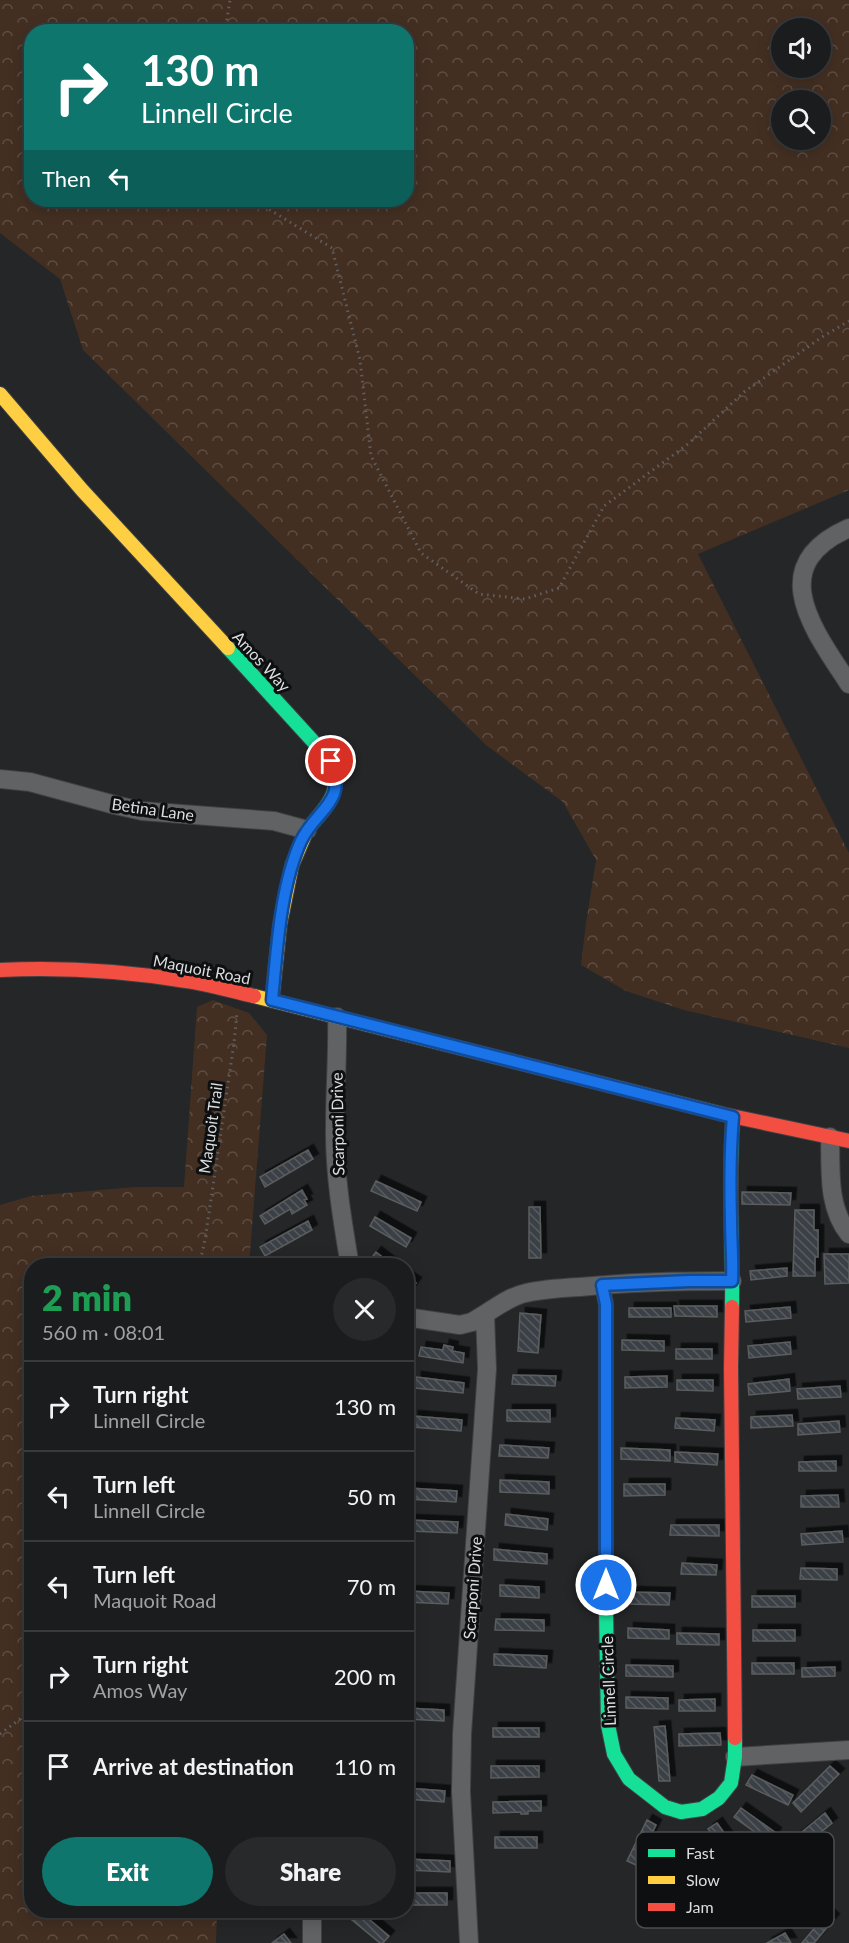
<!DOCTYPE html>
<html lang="en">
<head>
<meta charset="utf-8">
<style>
  body { margin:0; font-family:Lato,sans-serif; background:#28292b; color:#f1f3f6; height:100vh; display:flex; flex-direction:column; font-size:22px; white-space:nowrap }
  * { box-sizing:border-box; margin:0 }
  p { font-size:20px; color:#a0a1a4 }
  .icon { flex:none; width:33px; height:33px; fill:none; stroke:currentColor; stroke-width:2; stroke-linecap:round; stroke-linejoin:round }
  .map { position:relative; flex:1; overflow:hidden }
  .sheet { position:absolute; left:24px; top:1258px; width:390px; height:660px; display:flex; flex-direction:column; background:#1b1c1e; border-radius:24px; box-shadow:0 3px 15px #0003,0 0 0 2px #393a3c }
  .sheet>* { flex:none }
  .top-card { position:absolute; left:24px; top:24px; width:390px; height:183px; border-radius:24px; box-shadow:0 3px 15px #0003,0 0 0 2px #393a3c; background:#0f766e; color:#fff; overflow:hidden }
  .buttons { position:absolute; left:771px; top:18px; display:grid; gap:12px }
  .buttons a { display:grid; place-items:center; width:60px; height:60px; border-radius:50%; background:#1b1c1e; box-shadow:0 3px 15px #0003,0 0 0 2px #393a3c; font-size:30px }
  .pin { position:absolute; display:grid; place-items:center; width:51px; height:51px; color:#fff; margin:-26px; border:3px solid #fff; border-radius:50%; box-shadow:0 2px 6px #0007 }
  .me { position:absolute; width:66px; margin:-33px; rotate:0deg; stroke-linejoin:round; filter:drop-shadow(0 0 4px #0008) }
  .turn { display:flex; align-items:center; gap:21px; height:126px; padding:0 18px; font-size:27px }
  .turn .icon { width:78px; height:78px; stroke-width:2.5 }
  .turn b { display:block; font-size:42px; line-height:51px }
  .then { display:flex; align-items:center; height:57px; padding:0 18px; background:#0003; gap:12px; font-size:22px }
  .round { display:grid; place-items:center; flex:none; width:63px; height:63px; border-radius:32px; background:#28292b }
  .headline { display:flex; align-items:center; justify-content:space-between; height:102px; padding:0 18px }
  h1 { font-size:36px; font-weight:800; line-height:45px; color:#1e9e55 }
  .cta { display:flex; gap:12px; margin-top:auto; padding:12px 18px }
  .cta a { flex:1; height:69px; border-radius:36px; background:#0f766e; color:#fff; font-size:24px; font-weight:800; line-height:69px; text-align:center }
  .cta a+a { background:#28292b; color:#f1f3f6 }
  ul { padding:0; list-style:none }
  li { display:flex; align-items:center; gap:18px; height:90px; padding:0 18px; border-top:2px solid #393a3c }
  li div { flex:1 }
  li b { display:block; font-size:22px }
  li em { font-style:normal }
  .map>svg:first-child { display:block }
  .forest { fill:url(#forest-crowns); fill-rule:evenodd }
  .building { fill:url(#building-back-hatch); stroke:#5b5d5e; stroke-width:1.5; filter:url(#shadow) }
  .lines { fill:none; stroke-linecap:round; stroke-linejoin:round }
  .street-casing { stroke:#3f4042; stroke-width:20 }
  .fast-casing { stroke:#3f4042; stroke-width:16 }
  .slow-casing { stroke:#3f4042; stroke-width:16 }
  .jam-casing { stroke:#3f4042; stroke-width:16 }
  .path { stroke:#5f6061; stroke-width:3; stroke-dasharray:1.5 4.5; stroke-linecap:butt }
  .street { stroke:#606263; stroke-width:18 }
  .fast { stroke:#16e098; stroke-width:14 }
  .slow { stroke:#ffcf43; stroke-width:14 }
  .jam { stroke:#f24e42; stroke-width:14 }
  .route-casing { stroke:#114b97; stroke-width:15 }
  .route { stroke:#1a73e8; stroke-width:10 }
  .labels { text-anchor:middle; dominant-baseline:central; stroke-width:6; stroke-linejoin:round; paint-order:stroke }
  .street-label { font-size:16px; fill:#dcdee0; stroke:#0d0f10 }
  .key { fill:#0d0f10; stroke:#4b4d4e; stroke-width:1.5 }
  .key-label { font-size:16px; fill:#dcdee0 }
</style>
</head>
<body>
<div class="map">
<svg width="849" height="1943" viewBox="0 0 849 1943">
  <defs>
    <pattern id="forest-crowns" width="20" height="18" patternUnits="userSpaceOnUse" patternTransform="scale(1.5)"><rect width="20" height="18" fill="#432f22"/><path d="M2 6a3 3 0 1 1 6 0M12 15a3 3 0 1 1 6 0" fill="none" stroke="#5e4d42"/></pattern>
    <pattern id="building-back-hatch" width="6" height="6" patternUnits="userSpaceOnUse" patternTransform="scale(1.5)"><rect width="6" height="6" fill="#3b4146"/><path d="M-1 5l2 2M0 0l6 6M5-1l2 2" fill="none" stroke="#575c60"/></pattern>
    <filter id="shadow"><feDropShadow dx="5.5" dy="-5.5" stdDeviation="0" flood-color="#0009"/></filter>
  </defs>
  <rect width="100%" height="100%" fill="#242628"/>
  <path class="forest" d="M0,0H849V490L698,554L849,853V1048L684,1010L626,991L581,965L586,923L596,860L563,802L486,745L83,350L60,279L0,233ZM782,28H820V68H782ZM32,32H406V200H32ZM782,100H820V140H782Z
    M213,1000L249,1013L267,1035L249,1266H32V1911H217L216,1943H0V1205L31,1196L136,1187H184L197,1007Z"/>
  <path class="building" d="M308,1150L313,1159L265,1187L260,1177Z
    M376,1181L421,1202L417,1211L371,1191Z
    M302,1190L307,1199L304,1200L307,1205L292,1214L290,1209L265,1224L260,1216Z
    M742,1192L791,1193L790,1205L742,1204Z
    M529,1207H540L541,1258H529Z
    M795,1210H814V1230H818V1257H815V1276H793Z
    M375,1217L411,1238L406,1247L370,1226Z
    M308,1221L312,1230L265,1256L260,1247Z
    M376,1252L394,1266H377L370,1260Z
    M824,1254H849V1283L825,1284Z
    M787,1268V1276L751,1280L750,1271Z
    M406,1276L416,1283L410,1291L406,1289Z
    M674,1306H717V1317L675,1316Z
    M790,1307L791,1318L746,1322L745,1311Z
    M629,1308H671V1317H629Z
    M520,1313L541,1315L538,1353L518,1351Z
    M622,1340L664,1341V1351L622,1350Z
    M790,1342L791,1354L749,1358L748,1346Z
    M444,1345L453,1347L452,1351L464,1353L463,1363L419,1356L421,1347L443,1350Z
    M676,1349H712V1359H676Z
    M513,1375L556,1376L555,1386L512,1384Z
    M667,1376V1387L625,1388V1377Z
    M416,1377L464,1383L463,1393L415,1388Z
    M789,1379L790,1391L749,1395L748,1384Z
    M677,1380H713V1391L677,1390Z
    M840,1386L841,1397L798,1399L797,1389Z
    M507,1410H550V1422L507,1421Z
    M792,1415L793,1426L751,1428V1417Z
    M413,1416L462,1420L461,1431L412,1427Z
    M676,1418L715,1420L714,1431L675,1428Z
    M839,1421L840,1432L798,1435V1424Z
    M500,1445L549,1448L548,1458L499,1456Z
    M621,1448L670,1450V1461L621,1459Z
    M675,1452L718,1454L717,1465L675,1462Z
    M836,1461V1471H799V1462Z
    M500,1480L549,1482V1494L500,1492Z
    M624,1484H665V1495L624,1496Z
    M408,1488L457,1491L456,1502L407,1499Z
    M838,1495L839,1507H801V1496Z
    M506,1514L548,1519L547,1530L505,1525Z
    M409,1520L458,1522L457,1533L409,1531Z
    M671,1525H719V1536L670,1535Z
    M842,1531L843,1542L802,1545L801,1534Z
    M494,1549L547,1554V1564L494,1560Z
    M682,1563L717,1565L716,1575L681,1574Z
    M801,1568L837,1569V1580L800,1579Z
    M500,1585L539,1587V1598L500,1596Z
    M406,1591L449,1593L448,1604L406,1602Z
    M628,1592L670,1593L669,1605L627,1604Z
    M752,1596H795V1607H752Z
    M496,1619L544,1620V1631L495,1630Z
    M628,1628L669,1630V1639L628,1638Z
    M753,1630H795V1641H753Z
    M677,1633L719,1634V1645L677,1644Z
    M494,1654L547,1656L546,1668L494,1665Z
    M752,1663H794V1674H752Z
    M626,1665L673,1666V1677L626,1676Z
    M835,1667V1676L802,1677V1668Z
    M626,1697L668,1698V1709L626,1708Z
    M715,1699V1711H679V1700Z
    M406,1708L444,1710V1721L406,1719Z
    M665,1726L670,1781H659L654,1727Z
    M493,1728H539V1737H493Z
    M720,1733L721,1745L679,1746V1734Z
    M491,1766H539V1777L491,1778Z
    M830,1766L839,1774L801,1812L793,1803Z
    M752,1775L793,1795L788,1805L746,1785Z
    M406,1788L445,1791L444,1802L406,1799Z
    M541,1801V1811H528V1814H521V1812L493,1813V1802Z
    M741,1808L776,1833L770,1843L734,1817Z
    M825,1813L832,1823L792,1856L785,1846Z
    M647,1820L656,1825L636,1865L627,1861Z
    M717,1823L749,1868L741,1874L708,1829Z
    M495,1837H537V1848H495Z
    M406,1859L450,1861V1872L406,1870Z
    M406,1893H447V1905H406Z
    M341,1911H359L389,1936L383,1943H380Z
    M827,1913L834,1919L814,1943H802Z
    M785,1933L791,1943H767Z
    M284,1934L291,1943H272Z"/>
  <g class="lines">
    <g class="street-casing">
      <path id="street" d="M849,528C763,566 814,630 849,684
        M0,779L30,782L115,805L142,811L274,821L307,830
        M337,1017C338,1053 335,1088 335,1124C334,1171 342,1219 350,1266
        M830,1137C831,1170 827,1207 849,1234
        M485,1314C498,1306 511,1296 526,1293C543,1289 562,1288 580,1287C631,1282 681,1281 732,1281
        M406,1317L460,1325L472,1322L485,1314L487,1369L462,1734L461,1792L469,1943
        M735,1757L849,1750
        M312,1943V1911"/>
    </g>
    <g class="fast-casing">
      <path id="fast" d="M228,648L331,761C343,795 327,805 307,830
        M732,1307C733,1244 728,1180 733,1117
        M606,1608L608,1725L614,1754L629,1779L665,1807L681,1812L702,1809L719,1798L731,1783L735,1757V1738"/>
    </g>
    <g class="slow-casing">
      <path id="slow" d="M0,394L82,490L228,648
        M254,996L722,1114
        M272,1000L280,924L292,865L307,830
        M602,1285L606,1304V1608"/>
    </g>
    <g class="jam-casing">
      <path id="jam" d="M0,970C63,967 124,971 186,981C209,984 231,991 254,996
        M722,1114L849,1141
        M732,1307L731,1368L735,1738"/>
    </g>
    <path class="path" d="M225,32L230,0
      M254,200L332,248L360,360L371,456L421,553L479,594L525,599L559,588L604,506L688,444L744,392L822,337L849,321
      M199,1266L205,1240L234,1043L237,1013
      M0,1734L32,1710"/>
    <use href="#street" class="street"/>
    <use href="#fast" class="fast"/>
    <use href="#slow" class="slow"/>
    <use href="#jam" class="jam"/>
  </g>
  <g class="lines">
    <g class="route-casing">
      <path id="route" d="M331,761C348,803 316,809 301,841C280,887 277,950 272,1000L733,1117C730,1151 730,1186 731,1220C731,1241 733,1261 732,1281H689L602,1285L606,1304V1585"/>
    </g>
    <use href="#route" class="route"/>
  </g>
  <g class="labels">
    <g class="street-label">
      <text transform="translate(262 661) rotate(47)">Amos Way</text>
      <text transform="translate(153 809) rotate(8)">Betina Lane</text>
      <text transform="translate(202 969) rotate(11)">Maquoit Road</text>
      <text transform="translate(337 1124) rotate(-91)">Scarponi Drive</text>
      <text transform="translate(210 1128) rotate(-82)">Maquoit Trail</text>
      <text transform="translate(472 1588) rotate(-86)">Scarponi Drive</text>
      <text transform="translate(608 1681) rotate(-92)">Linnell Circle</text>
    </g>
  </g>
  <rect x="636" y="1832" width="198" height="96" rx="9" class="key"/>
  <rect x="648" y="1849" width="27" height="8" fill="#16e098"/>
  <rect x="648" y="1876" width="27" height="8" fill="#ffcf43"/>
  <rect x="648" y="1903" width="27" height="8" fill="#f24e42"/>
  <g class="key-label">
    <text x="686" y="1859">Fast</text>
    <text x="686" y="1886">Slow</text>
    <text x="686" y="1913">Jam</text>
  </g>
</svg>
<div class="buttons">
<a><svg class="icon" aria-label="sound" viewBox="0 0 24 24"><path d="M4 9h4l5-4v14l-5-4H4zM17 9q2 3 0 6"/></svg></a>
<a><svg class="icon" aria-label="search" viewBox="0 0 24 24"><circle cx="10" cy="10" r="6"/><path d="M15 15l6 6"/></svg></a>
</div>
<div class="pin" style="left:331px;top:761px;background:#d93025"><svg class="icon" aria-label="arrive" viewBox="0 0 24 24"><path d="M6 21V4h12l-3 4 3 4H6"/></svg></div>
<svg class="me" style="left:606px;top:1585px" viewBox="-20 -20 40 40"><circle r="17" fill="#1a73e8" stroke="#fff" stroke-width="3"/><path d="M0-11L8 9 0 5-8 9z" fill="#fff"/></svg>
<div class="top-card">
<div class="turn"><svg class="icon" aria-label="right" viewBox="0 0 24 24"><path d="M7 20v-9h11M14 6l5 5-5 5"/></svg><div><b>130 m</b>Linnell Circle</div></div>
<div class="then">Then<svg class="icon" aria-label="left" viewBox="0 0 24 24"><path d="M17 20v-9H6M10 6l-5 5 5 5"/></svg></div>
</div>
<section class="sheet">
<div class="headline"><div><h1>2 min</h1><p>560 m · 08:01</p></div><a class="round"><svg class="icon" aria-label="close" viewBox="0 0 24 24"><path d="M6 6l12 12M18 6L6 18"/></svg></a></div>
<ul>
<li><svg class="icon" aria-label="right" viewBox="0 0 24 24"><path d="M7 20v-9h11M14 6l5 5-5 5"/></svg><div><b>Turn right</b><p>Linnell Circle</p></div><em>130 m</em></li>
<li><svg class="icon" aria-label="left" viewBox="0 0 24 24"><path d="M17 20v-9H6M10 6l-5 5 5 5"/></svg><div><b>Turn left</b><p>Linnell Circle</p></div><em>50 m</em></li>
<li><svg class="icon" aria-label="left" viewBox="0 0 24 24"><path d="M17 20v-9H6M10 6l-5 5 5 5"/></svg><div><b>Turn left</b><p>Maquoit Road</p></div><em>70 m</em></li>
<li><svg class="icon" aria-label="right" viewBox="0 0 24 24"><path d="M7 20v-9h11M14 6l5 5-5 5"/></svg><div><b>Turn right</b><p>Amos Way</p></div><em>200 m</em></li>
<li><svg class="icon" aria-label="arrive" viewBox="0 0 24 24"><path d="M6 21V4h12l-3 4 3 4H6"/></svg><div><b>Arrive at destination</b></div><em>110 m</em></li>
</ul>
<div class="cta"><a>Exit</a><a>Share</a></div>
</section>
</div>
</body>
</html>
